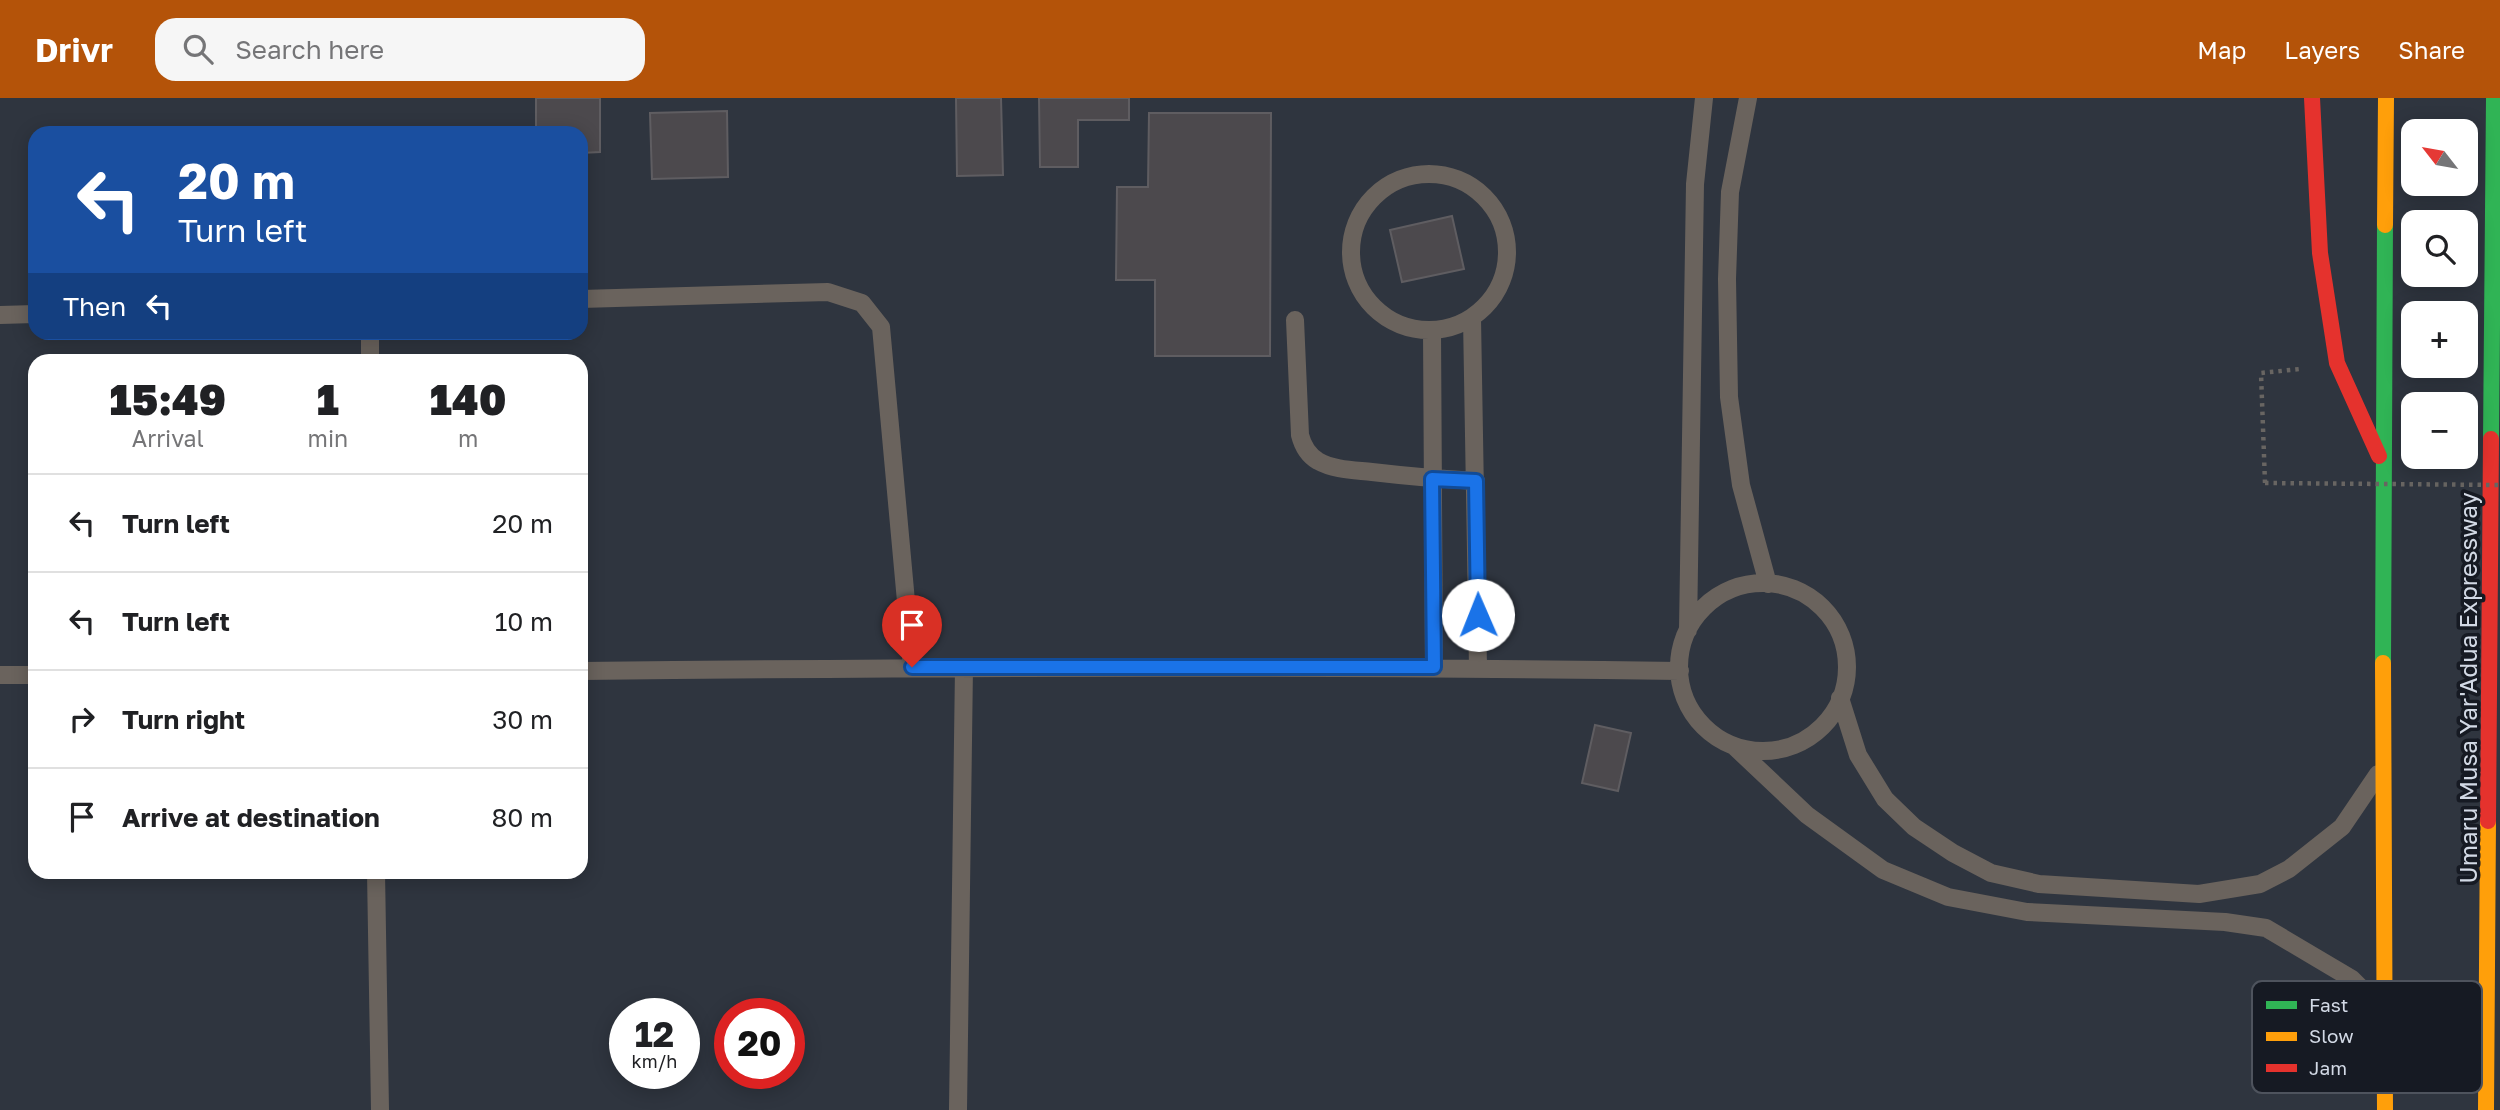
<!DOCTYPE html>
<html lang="en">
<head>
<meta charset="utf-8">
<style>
  body { margin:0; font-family:"Golos Text",sans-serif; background:#f6f6f6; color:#202124; height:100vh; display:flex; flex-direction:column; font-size:26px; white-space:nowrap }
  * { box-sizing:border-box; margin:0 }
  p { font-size:23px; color:#757577 }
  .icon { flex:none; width:38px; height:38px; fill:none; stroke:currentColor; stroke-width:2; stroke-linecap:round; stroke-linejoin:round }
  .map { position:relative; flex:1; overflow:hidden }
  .panel { position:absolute; left:28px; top:256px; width:560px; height:525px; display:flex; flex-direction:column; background:#fff; border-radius:21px; box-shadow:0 4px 18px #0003 }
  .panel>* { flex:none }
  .banner { position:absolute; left:28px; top:28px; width:560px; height:214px; border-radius:21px; box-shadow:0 4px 18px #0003; background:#1a4fa0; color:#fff; overflow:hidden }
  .needle { width:46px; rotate:301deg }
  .tools { position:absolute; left:2401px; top:21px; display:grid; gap:14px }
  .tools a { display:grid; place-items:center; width:77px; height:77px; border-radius:14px; background:#fff; box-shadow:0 4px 18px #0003; font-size:35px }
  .speed { position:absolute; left:609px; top:900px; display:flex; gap:14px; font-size:35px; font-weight:700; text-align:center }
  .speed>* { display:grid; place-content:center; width:91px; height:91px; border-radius:50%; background:#fff; box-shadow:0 4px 18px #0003; line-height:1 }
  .speed small { font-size:18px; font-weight:400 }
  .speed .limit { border:10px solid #d22; background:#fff; color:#111 }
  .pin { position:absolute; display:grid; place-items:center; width:60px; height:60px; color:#fff; margin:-72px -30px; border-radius:50% 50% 50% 0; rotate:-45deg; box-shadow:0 0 7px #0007 }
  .pin .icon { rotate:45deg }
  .me { position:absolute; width:77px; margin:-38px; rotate:359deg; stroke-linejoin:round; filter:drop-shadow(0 0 5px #0008) }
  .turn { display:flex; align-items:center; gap:24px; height:147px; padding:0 35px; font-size:32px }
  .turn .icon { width:91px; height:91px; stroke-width:2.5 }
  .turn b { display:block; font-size:49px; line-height:60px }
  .then { display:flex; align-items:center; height:66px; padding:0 35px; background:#0003; gap:14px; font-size:26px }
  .eta { display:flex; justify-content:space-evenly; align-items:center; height:119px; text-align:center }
  .eta b { font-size:42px; font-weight:800; line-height:49px }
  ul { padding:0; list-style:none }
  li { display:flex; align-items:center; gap:21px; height:98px; padding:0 35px; border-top:2px solid #e0e0e0 }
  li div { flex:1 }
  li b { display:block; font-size:26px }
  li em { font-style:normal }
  header { display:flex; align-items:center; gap:42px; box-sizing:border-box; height:98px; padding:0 35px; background:#b45309; color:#fff }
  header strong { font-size:33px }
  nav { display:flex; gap:38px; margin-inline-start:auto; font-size:24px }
  .search { width:490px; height:63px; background:#f6f6f6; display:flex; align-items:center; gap:18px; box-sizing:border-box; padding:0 24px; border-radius:21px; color:#757577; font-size:26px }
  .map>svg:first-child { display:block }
  .building { fill:#4c494d; stroke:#5f5d61; stroke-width:2 }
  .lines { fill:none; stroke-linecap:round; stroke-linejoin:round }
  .path { stroke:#686562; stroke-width:4.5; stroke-dasharray:3.5 5; stroke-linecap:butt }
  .lane { stroke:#6a635d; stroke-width:18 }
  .fast { stroke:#30b455; stroke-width:16 }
  .slow { stroke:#ff9f0a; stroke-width:16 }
  .jam { stroke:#e5322d; stroke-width:16 }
  .path-bridge { stroke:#686562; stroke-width:4.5; stroke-dasharray:3.5 5; stroke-linecap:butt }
  .route-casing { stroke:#114b97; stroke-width:18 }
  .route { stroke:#1a73e8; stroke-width:12 }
  .labels { text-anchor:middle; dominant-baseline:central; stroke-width:7; stroke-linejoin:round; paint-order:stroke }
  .street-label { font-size:24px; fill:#d2d9e5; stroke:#161a23 }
  .key { fill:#161a23; stroke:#4e535d; stroke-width:2 }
  .key-label { font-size:19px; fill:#d2d9e5 }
</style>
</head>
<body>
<header>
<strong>Drivr</strong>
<div class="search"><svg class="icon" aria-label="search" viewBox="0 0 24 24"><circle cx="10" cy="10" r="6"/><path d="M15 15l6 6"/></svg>Search here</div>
<nav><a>Map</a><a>Layers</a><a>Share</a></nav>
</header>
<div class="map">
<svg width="2500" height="1012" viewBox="0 0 2500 1012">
  <rect width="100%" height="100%" fill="#2f353f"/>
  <path class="building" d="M536,0H600V54L581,55V35H536Z
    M956,0H1001L1003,77L957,78Z
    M1039,0H1129V22H1078V69H1040Z
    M727,13L728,79L652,81L650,15Z
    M1149,15H1271L1270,258H1155V182H1116L1117,89H1148Z
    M1452,118L1464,171L1402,184L1390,132Z
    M1595,627L1631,635L1618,693L1582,685Z"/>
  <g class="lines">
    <path class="path" d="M2265,385L2261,275L2300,271"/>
    <path class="lane" d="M1748,0L1730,94L1727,181L1729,299L1741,387L1768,486
      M1351 154a78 78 0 1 1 156 0a78 78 0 1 1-156 0Z
      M581,201L828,194L862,205L881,229L912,569
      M0,217L35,216
      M1472,220L1478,570
      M1295,222L1300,337C1303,349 1308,357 1318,363C1334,372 1354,372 1372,374C1406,378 1441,381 1476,383
      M1432,233L1434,569
      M370,234V262
      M1679 569a84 84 0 1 1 168 0a84 84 0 1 1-168 0Z
      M1688,532L1695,86L1704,0
      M581,573C947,569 1314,568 1680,573
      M0,577H35
      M1840,600L1858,657L1885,701L1914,729L1953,755L1991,775L2039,786L2199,796L2260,786L2289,771L2342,729L2378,676
      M1734,648L1807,717L1883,772L1948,799L2027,814L2225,824L2266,830L2352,881L2380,909
      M376,774L380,1012
      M958,1012L964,569"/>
    <path class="fast" d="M2491,341L2494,0
      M2383,565L2385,127"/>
    <path class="slow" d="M2385,127L2386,0
      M2383,565L2385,1012
      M2486,1012L2488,723"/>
    <path class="jam" d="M2312,0L2320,155L2337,265L2379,358
      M2488,723L2491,341"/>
    <path class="path-bridge" d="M2265,385L2500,387"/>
  </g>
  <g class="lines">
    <g class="route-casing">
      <path id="route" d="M912,569H1434L1432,381L1476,383L1478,517"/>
    </g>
    <use href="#route" class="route"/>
  </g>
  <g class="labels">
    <g class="street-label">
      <text transform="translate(2467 590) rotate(-90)">Umaru Musa Yar'Adua Expressway</text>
    </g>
  </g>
  <rect x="2252" y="883" width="230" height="112" rx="10" class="key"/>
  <rect x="2266" y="903" width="31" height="8" fill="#30b455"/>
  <rect x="2266" y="934" width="31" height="9" fill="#ff9f0a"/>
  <rect x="2266" y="966" width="31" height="8" fill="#e5322d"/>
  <g class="key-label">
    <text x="2309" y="914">Fast</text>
    <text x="2309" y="945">Slow</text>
    <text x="2309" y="977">Jam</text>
  </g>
</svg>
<div class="tools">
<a><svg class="needle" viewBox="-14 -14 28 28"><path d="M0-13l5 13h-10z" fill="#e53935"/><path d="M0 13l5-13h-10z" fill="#757577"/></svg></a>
<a><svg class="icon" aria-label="search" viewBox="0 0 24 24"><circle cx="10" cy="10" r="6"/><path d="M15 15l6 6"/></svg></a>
<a>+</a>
<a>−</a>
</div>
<div class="speed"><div>12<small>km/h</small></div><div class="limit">20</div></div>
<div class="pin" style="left:912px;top:569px;background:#d93025"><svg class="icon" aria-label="arrive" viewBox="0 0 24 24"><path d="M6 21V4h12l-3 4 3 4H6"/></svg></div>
<svg class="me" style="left:1478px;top:517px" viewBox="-20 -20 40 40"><circle r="19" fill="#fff"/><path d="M0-13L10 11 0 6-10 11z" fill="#1a73e8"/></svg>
<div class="banner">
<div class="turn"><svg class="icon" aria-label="left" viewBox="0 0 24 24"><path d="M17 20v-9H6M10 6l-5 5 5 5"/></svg><div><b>20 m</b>Turn left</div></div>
<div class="then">Then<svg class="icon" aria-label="left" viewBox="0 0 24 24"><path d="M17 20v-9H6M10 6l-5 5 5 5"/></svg></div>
</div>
<section class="panel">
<div class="eta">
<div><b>15:49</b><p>Arrival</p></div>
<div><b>1</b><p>min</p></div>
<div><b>140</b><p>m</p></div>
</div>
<ul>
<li><svg class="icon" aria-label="left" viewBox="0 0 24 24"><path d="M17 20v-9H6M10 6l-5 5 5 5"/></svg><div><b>Turn left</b></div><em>20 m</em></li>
<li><svg class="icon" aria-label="left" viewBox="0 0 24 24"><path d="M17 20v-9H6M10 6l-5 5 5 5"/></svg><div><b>Turn left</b></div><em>10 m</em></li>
<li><svg class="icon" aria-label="right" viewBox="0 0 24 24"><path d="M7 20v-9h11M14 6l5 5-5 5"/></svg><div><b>Turn right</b></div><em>30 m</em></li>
<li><svg class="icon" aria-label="arrive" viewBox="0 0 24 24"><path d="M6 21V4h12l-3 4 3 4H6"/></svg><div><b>Arrive at destination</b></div><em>80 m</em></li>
</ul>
</section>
</div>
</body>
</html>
